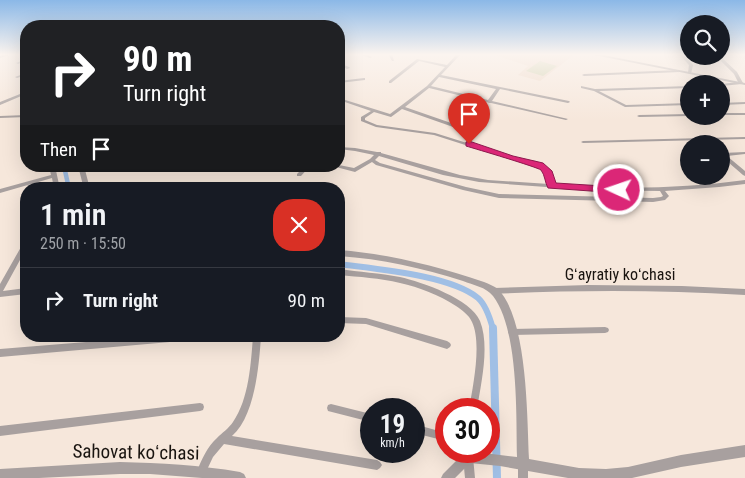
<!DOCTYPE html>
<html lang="en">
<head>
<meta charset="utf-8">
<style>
  body { margin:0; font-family:"Roboto Condensed",sans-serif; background:#20242c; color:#f1f3f6; height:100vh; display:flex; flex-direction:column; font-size:19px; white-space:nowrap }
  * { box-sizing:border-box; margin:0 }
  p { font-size:16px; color:#9ea1a6 }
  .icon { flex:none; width:28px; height:28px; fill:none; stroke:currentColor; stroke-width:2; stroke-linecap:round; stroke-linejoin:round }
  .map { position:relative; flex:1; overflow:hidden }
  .panel { position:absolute; left:20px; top:182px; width:325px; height:160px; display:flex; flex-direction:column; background:#171b24; border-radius:20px; box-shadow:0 5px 20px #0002 }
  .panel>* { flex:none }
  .banner { position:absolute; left:20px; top:20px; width:325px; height:152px; border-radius:20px; box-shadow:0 5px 20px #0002; background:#202124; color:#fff; overflow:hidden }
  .controls { position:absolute; left:680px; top:15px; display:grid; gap:10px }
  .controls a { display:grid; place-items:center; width:50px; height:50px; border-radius:50%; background:#171b24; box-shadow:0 5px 20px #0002; font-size:25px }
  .speed { position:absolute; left:360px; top:398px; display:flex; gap:10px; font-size:25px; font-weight:700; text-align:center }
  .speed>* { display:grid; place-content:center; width:65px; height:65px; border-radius:50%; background:#171b24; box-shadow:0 5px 20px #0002; line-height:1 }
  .speed small { font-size:12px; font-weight:400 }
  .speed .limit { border:8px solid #d22; background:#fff; color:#111 }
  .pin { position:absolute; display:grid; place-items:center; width:42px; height:42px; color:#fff; margin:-51px -21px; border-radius:50% 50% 50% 0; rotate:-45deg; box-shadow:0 0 5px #0007 }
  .pin .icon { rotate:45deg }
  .me { position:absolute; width:55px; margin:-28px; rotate:273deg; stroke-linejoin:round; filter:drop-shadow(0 0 4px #0008) }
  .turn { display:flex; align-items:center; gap:18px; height:105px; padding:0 20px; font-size:22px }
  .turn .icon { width:65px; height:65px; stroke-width:2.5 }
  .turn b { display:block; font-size:35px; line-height:42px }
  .then { display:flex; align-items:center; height:48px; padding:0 20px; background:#0003; gap:10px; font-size:19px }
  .round { display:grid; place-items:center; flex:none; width:52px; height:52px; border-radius:20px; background:#20242c }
  .headline { display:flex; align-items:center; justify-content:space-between; height:85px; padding:0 20px }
  h1 { font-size:30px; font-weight:600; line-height:38px }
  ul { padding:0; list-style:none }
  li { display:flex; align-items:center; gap:15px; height:65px; padding:0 20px; border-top:1px solid #363941 }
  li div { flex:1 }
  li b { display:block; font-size:19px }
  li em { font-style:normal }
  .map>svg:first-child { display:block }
  .built { fill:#eed9c8 }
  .green { fill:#c9cea7 }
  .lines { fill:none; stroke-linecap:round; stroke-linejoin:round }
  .canal-far2 { stroke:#a0bfe5; stroke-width:4.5 }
  .canal-far1 { stroke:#a0bfe5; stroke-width:6 }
  .canal { stroke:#a0bfe5; stroke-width:8 }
  .minor { fill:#a8a09f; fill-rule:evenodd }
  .tertiary { fill:#a8a09f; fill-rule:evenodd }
  .route { fill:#db2777; stroke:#8e194d }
  .labels { text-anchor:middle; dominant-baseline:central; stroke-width:4; stroke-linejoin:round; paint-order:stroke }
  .street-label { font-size:16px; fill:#191410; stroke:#f6e7db }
  .near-street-label { font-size:19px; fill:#191410; stroke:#f6e7db }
</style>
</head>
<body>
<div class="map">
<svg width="745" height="478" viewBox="0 0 745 478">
  <rect width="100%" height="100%" fill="#f6e7db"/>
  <path class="built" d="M492,54H575L540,81L518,75L528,66Z"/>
  <path class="green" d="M540,61L557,66L543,76L526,71Z"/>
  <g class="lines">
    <path class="canal-far2" d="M64,166L69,189"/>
    <path class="canal-far1" d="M339,264C375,269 450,275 478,298C486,305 490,318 493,329"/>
    <path class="canal" d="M493,328L497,478"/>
    <path class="minor" d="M6,54H12L0,58V56Z
      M359,54H365L372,57L370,58Z
      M388,54H392L394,61H392Z
      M457,54H461L441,75L569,101L570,102L568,103L500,89L492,101L568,119L566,120L491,103H489L487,102L429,88L405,107L477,132V134H473L402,109L391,117L374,112L365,118V120L377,125L435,133L512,157L536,161L549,170L554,185C618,189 681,189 745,180V184L719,187L665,191L669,196L665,200L653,202L499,198L463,190L376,165L372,162L355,172L336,167V166H339V165L354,168L370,159L374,155L355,151L339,149V147L355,148L377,152H381V153L460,175L488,180L549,184L545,172L532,163L509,159L434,135L376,127L361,121V117L371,111L339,100V98L390,114L427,86L445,67L419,61L391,83H389V81L417,59L447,65ZM439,77L496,89L488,100L431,86ZM379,156L443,175L479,182L588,190L660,191L663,196L661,197L653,198L499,194L466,187L380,163L375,160Z
      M679,54H683L693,65L691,74L688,73L689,65Z
      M716,56H720L737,72L743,83L742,84L721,86V84L738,82L734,74Z
      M26,59V61L18,64L16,63Z
      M339,63L349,67L350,68L347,69L339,65Z
      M679,70H680V72L584,76L582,75L584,74Z
      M26,73V75L17,78L15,77Z
      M364,78H365V80L339,83V81Z
      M581,86L595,89L689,86V88L599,91L626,105L689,103V105L625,107L594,91L581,88Z
      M25,92H26V94L0,105V102Z
      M745,102V104L721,105V103Z
      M721,113H745V115H721Z
      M689,114V116L639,117L637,116L639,115Z
      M26,115V117L0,118V116Z
      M745,137V139L583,143L581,142L583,141Z
      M745,152V154L727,156L745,171V176L743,175L721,156V154L723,153Z
      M49,166H55L60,189H54L52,178L0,193V189L51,175Z
      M305,166H310L301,176H297V174Z
      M21,247H25L26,249L3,291L26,288V294L0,297V284Z
      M339,269C359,272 380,273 400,277C422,282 471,299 480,321C490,346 481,383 477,409H469C473,386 482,343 472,322C469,315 462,310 456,306C439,295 419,287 400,283C380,278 359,277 339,275Z
      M588,285L682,286L745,289V295C661,290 578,290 494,294L492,293L490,291L492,289L494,288Z
      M339,317L366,318L447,341L450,343L451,345L450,347L447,349L366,324L339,323Z
      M605,327L608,328L609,330L608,332L605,333L512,335L509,334L508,332L509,330L512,329Z
      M160,336H208L207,338L204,339L0,357V349Z
      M253,336H261C259,366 255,416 232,436L377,460L380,462L382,465L380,468L377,470L224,444L213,457L205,474L202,476L199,474L197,471C202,459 207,447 217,438C222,433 229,428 233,422C249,399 251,363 253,336Z
      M200,403L203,404L204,407L203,410L200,411L0,436V426Z
      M331,404L371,414V422L328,411L327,408L328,405Z
      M414,424L446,433V441L414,433Z
      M468,452L471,454L473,457L475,478H465L463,457L465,454Z
      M523,458L526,460L528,463V478H518V463L520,460Z"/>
    <path class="tertiary" d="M589,54H598L745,83V85Z
      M78,166H84L90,189H84Z
      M339,250C389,254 437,266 484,282C489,284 494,286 498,289C528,320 527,417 529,459L579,468L606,469L628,467L681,455L745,445V457L681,467L632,478H568L500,466L470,463L455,478H441L443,474L464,453L468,451L517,457C516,415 519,330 493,296C486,287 473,285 463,281C422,268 382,259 339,256Z
      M120,462C161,463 200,465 240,472L244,474L246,478H202L150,474H120L39,478H0V469Z"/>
  </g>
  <linearGradient id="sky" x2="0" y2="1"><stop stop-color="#8bb8e7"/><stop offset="0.45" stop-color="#fbf4ef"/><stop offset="1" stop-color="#fbf4ef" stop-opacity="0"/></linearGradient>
  <rect width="745" height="121" fill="url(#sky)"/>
  <path class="route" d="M469,141L513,156L543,163L552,171L556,183L619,187L624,190L619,193L548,188C545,183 545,175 541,170C537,167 476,149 466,146V142Z"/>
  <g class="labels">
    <g class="street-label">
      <text x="620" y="274">Gʻayratiy koʻchasi</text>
    </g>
    <g class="near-street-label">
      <text transform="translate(136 452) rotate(1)">Sahovat koʻchasi</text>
    </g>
  </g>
</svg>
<div class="controls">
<a><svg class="icon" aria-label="search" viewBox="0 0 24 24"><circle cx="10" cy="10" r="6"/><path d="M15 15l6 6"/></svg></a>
<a>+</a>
<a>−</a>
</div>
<div class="speed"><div>19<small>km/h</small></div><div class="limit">30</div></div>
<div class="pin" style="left:469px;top:144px;background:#d93025"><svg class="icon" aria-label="arrive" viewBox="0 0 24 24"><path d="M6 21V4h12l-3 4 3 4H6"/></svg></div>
<svg class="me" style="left:619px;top:190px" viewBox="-20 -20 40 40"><circle r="17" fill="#db2777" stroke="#fff" stroke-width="3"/><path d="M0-11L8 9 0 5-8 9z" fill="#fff"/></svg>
<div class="banner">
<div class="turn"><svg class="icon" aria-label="right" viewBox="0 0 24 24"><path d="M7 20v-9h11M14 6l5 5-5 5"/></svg><div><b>90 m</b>Turn right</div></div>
<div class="then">Then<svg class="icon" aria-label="arrive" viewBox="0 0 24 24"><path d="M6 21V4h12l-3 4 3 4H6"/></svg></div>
</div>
<section class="panel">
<div class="headline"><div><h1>1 min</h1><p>250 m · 15:50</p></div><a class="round" style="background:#d93025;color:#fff"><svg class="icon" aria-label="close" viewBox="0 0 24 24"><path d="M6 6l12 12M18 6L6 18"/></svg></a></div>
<ul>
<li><svg class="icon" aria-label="right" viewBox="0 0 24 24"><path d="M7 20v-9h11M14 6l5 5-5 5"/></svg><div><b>Turn right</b></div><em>90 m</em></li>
</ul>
</section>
</div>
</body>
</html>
